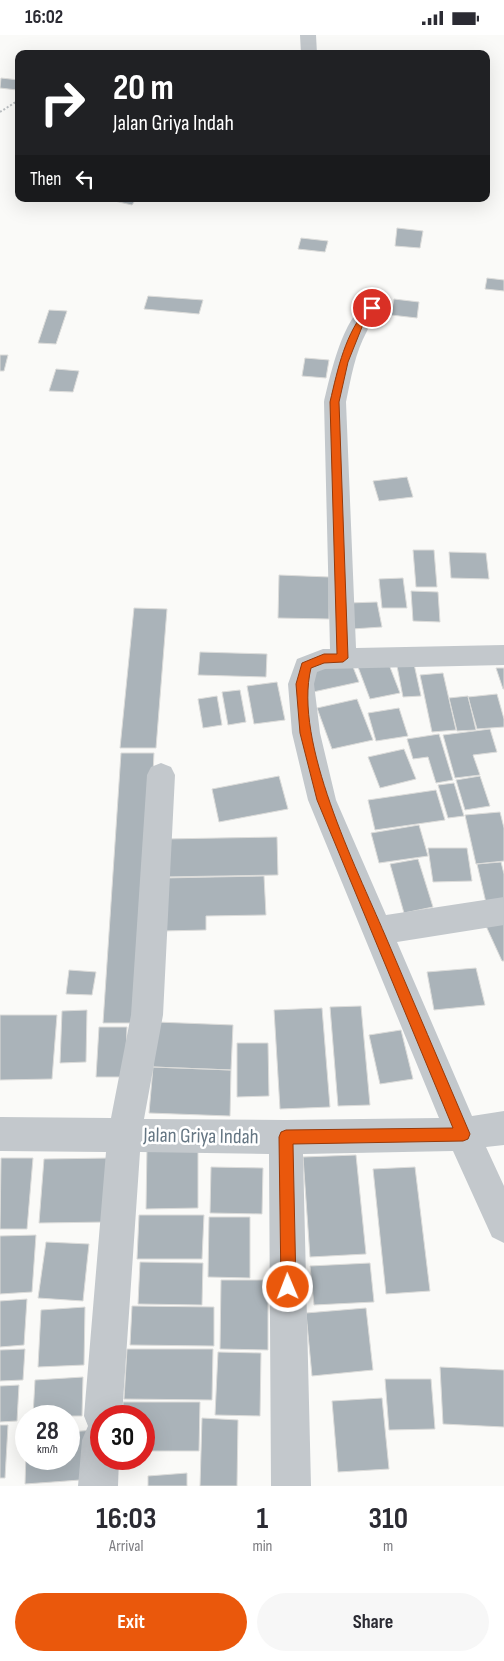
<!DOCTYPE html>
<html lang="en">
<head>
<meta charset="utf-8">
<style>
  body { margin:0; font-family:"Sofia Sans Condensed",sans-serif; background:#f7f7f7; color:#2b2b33; height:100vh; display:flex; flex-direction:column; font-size:19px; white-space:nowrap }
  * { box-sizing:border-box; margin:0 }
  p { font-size:16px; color:#7c7c81 }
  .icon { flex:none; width:28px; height:28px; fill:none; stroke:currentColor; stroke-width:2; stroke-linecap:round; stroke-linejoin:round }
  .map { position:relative; height:1451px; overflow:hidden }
  .sheet { display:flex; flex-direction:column; background:#fff; flex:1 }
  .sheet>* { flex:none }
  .guide { position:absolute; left:15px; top:15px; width:475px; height:152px; border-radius:10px; box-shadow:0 5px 20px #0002; background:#202124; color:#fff; overflow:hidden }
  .speed { position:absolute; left:15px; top:1370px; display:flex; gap:10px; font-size:25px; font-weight:700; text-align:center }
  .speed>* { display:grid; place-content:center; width:65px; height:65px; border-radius:50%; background:#fff; box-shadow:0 5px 20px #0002; line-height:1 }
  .speed small { font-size:12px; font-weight:400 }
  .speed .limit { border:8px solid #d22; background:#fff; color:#111 }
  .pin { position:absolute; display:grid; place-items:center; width:42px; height:42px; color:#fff; margin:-21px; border:2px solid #fff; border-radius:50%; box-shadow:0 1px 5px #0007 }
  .me { position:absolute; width:55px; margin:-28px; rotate:359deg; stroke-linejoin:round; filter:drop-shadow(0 0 4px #0008) }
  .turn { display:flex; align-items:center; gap:18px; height:105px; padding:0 15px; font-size:22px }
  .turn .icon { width:65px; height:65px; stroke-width:2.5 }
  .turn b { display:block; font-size:35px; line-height:42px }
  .then { display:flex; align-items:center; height:48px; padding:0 15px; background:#0003; gap:10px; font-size:19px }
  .eta { display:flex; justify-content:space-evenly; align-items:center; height:85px; text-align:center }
  .eta b { font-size:30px; font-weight:700; line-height:35px }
  .button { display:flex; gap:10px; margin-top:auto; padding:10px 15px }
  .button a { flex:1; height:58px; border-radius:30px; background:#ea580c; color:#fff; font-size:20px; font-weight:700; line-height:58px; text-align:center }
  .button a+a { background:#f7f7f7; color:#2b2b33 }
  .status { display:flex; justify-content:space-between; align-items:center; height:35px; padding:0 25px; background:#fff; direction:ltr }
  .status svg { height:14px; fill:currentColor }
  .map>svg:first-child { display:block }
  .building { fill:#aab3b9; stroke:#dcdcda }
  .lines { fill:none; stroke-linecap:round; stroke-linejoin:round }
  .path { stroke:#bbbfc2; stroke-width:2; stroke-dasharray:2 2; stroke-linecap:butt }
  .minor { fill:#c3c8cc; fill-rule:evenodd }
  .route { fill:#ea580c; stroke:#983908 }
  .labels { text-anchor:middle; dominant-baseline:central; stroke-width:5; stroke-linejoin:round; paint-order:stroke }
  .near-street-label { font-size:21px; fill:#657683; stroke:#fff }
</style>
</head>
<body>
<div class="status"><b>16:02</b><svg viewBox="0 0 49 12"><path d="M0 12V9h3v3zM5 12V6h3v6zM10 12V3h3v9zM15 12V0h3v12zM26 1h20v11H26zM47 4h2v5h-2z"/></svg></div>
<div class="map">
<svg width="504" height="1451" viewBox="0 0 504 1451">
  <rect width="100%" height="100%" fill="#fafaf8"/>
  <path class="building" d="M1,43L19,45L17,55L0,53Z
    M112,164H136L132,170L110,165Z
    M397,193L423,196L420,213L395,211Z
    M301,203L328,206L325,217L298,214Z
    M487,243L504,245V256L485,254Z
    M148,261L203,265L199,279L144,274Z
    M394,264L419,267L417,283L391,280Z
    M49,275L67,276L56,309L38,308Z
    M0,320H8L4,336H0Z
    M305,323L329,325L326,343L302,341Z
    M56,334L79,336L73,357L49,356Z
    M407,442L413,462L379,466L373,446Z
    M413,515H434L437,552H416Z
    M449,517L486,518L489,544L451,543Z
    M279,540L329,542V584L278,583Z
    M403,543L407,573H382L379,544Z
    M411,556L438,557L440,587L413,586Z
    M377,567L382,592L352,594L348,568Z
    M134,573L167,574L156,713H120Z
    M200,617L267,619L266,642L198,640Z
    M351,627L359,647L313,657L305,637Z
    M388,627L400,658L370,664L358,632Z
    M414,629L421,661L403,662L397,631Z
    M496,633H504V654H503Z
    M443,638L456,695L432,697L420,640Z
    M277,647L285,685L254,689L247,651Z
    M240,655L246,687L228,690L222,657Z
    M497,659L504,684V692L477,694L468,662Z
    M217,661L222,690L203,693L198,664Z
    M468,661L476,695L457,696L449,663Z
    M357,664L373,705L332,714L317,673Z
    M399,673L408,701L376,706L368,678Z
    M490,694L497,717L473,720L480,740L455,743L443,700Z
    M439,699L453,745L436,748L428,722L413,724L407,704Z
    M404,714L416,744L380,753L368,722Z
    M121,718H154L141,988H103Z
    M279,741L288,774L219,787L212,754Z
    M480,741L490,771L465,775L456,745Z
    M454,748L464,781L448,783L438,750Z
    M436,755L445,785L375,795L368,765Z
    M500,777L504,793V826L476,829L465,780Z
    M419,790L428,821L379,828L371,798Z
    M277,802L278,840L163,842L164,804Z
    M428,813H467L472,846L433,847Z
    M418,824L433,872L404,878L390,829Z
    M501,827L504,839V871L487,872L477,829Z
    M264,841L266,880L206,881V895L162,896L163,843Z
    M504,886V926H502L486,891Z
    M476,933L485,970L434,975L427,937Z
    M69,935L96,937L92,960L66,959Z
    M361,971L370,1070L338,1071L330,972Z
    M322,973L330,1072L280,1074L274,975Z
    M87,975L86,1027L60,1028L62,976Z
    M0,980H57L52,1044L0,1045Z
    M156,987L233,990L231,1035L153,1032Z
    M99,992H127L125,1042H96Z
    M401,995L413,1044L380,1049L369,1000Z
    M237,1008H268L269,1061L237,1062Z
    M153,1032L231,1035L230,1081L149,1078Z
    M198,1108V1173L146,1174L147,1110Z
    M356,1120L366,1219L310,1222L303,1122Z
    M1,1123H33L27,1194H0Z
    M111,1123L108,1187L39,1188L44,1124Z
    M211,1132L263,1133L262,1179L210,1178Z
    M415,1132L430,1256L386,1259L373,1134Z
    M139,1180H204L202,1224H137Z
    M209,1182H250V1243L208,1242Z
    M36,1200L32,1257L0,1259V1201Z
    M46,1207L89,1209L83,1266L38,1263Z
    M140,1227L203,1228L202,1270L138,1269Z
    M370,1228L374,1267L314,1270L310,1231Z
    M221,1245H268V1315L220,1314Z
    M27,1264L24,1310L0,1312V1266Z
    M132,1271L214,1272V1311L130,1310Z
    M85,1272L84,1330L38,1332L41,1275Z
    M366,1273L373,1335L312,1341L306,1278Z
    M25,1314L23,1345L0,1346V1315Z
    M127,1314H213L212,1365L124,1364Z
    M218,1317L261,1318L260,1381L215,1380Z
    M440,1332L504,1335V1392L443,1389Z
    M83,1342L82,1381H33L35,1345Z
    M385,1344H431L435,1394L389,1395Z
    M19,1350L17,1386L0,1387V1351Z
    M382,1363L389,1434L338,1437L332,1366Z
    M123,1367H200L199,1416H144V1381H123Z
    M202,1383L238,1385L237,1451H200Z
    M0,1390H8L5,1443H0Z
    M94,1395V1444L25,1449L26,1418V1424H69V1397Z
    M187,1438V1451H148V1441Z"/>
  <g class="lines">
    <path class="path" d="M0,77L19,65"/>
    <path class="minor" d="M300,0H316L317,19H301Z
      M372,267L379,269L382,273C377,281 371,287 367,296C355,318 351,343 346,367L356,613L504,610V630L325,634L317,637L314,649L320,698L336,765L386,880L504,862V890L397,907L472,1081L504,1076V1110L486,1112L504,1151V1208L492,1202L453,1116L303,1119L311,1451H271L269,1119L140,1117L122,1381H101V1424H119L118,1451H78L82,1405L88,1391L84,1381L106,1117L0,1116V1082L111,1083L131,980L147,740L151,732L161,728L171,732L175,740L163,980L144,1084L286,1085L439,1083L308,765L292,698L288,649L297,624L323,614H330L324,367C330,342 344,274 372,267Z"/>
  </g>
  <path class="route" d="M369,271L376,273L364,287L348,327L339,367L348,623L343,627L324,628L311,633C293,707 356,832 385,900C413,966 442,1033 470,1099L468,1104L463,1106L293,1109L296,1252L293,1258L288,1260L283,1258L281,1252L279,1102L281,1097L286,1095L453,1093L317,765L300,698L296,649L302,628L324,619H337L330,367C338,333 345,298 369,271Z"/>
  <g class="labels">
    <g class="near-street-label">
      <text transform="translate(201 1101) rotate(1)">Jalan Griya Indah</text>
    </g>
  </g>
</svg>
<div class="speed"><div>28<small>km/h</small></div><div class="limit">30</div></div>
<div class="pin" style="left:372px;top:273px;background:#d93025"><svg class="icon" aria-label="arrive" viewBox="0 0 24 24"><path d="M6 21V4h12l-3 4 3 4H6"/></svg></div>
<svg class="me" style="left:288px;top:1252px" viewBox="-20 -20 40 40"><circle r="17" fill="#ea580c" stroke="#fff" stroke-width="3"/><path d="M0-11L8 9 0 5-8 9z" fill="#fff"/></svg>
<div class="guide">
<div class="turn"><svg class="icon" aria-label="right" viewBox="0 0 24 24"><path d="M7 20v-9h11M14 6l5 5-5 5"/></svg><div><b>20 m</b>Jalan Griya Indah</div></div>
<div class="then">Then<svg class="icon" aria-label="left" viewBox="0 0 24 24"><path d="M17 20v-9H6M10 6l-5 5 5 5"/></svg></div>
</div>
</div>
<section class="sheet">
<div class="eta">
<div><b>16:03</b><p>Arrival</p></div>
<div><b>1</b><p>min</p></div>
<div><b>310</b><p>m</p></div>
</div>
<div class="button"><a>Exit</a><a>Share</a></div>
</section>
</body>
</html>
